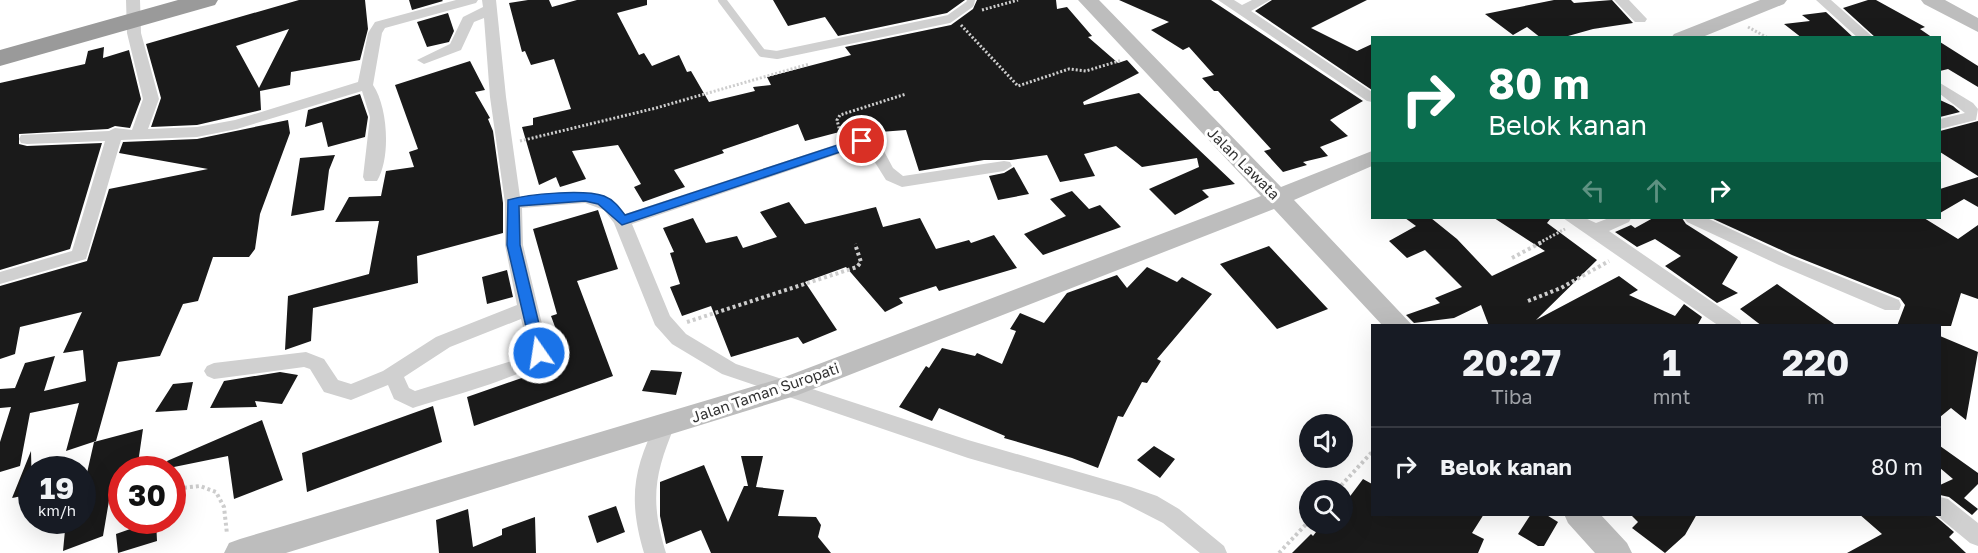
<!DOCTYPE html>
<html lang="id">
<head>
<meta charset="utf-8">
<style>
  body { margin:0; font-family:"Golos Text",sans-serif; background:#20242c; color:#f1f3f6; height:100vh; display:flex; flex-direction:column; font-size:22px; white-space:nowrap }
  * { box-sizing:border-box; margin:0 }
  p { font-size:20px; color:#9ea1a6 }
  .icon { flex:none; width:33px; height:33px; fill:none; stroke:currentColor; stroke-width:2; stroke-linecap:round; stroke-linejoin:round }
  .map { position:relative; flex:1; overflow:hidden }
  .side { position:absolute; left:1371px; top:324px; width:570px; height:192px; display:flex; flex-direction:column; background:#171b24; border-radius:0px; box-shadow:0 6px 24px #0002 }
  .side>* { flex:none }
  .guide { position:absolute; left:1371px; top:36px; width:570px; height:183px; border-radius:0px; box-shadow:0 6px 24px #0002; background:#0b6e4f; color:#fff; overflow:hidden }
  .tools { position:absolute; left:1299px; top:414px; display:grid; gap:12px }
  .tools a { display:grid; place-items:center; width:54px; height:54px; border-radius:50%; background:#171b24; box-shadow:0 6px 24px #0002; font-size:30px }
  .speed { position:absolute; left:18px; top:456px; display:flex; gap:12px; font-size:30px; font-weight:700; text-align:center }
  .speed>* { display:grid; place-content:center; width:78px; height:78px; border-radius:50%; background:#171b24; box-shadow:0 6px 24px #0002; line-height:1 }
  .speed small { font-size:15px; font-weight:400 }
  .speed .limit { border:9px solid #d22; background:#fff; color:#111 }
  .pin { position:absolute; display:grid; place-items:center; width:51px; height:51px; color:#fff; margin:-26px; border:3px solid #fff; border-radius:50%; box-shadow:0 2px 6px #0007 }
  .me { position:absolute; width:66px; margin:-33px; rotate:347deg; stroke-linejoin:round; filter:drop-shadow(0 0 4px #0008) }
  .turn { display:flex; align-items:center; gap:21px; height:126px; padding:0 18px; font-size:27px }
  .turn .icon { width:78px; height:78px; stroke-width:2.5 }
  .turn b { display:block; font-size:42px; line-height:51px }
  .lanes { display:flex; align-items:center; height:57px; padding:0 18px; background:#0003; justify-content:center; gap:30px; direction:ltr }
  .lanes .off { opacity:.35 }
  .eta { display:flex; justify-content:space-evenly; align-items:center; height:102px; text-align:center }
  .eta b { font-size:36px; font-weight:700; line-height:42px }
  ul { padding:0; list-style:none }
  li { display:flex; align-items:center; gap:18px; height:78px; padding:0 18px; border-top:2px solid #363941 }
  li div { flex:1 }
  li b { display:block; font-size:22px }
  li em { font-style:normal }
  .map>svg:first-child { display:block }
  .building { fill:#1a1a1a; fill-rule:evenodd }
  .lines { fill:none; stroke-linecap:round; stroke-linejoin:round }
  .path-far1 { stroke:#cdcdcd; stroke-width:3; stroke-dasharray:2 2; stroke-linecap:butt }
  .path { stroke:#cdcdcd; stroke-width:4; stroke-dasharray:3 3; stroke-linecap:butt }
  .lane { stroke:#d0d0d0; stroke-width:8 }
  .street { fill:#d0d0d0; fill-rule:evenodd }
  .secondary { fill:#bdbdbd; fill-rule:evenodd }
  .highway { fill:#9a9a9a; fill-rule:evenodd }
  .route { fill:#1a73e8; stroke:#114b97; stroke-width:1.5 }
  .labels { text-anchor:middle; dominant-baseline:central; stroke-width:6; stroke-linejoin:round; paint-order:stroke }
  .street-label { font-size:15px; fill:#333; stroke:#fff }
</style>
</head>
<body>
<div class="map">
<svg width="1978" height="553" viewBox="0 0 1978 553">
  <rect width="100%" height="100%" fill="#fff"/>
  <path class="building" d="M299,0H365L368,29L360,60L291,72L290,85L260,91L261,110L197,125L151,127L161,98L146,44ZM289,29L259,88L236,46Z
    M409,0H442L443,1L412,10Z
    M528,0H549L552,7L577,0H647V5L617,13L639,55L644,53L652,66L679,55L687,72L691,71L709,102L755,91L753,87L771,85L767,77L851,55L845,47L951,25L973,9L977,0H1056L1057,9L1067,7L1092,36L1088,37L1118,63L1127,60L1139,73L1083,102L1084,105L1139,93L1235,184L1202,190L1209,197L1175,215L1149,189L1199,167L1197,158L1142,167L1116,146L1084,154L1095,176L1060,182L1047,155L1011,160H984L919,171L906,130L880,132L873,120L847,130L805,141L798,124L722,150L724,153L674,170L685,187L643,202L634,187L641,184L618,145L572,151L586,179L560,187L556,177L539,185L522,127L533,125V118L571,109L554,59L531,65L525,51L522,52L509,3Z
    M773,0H965L947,13L838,36L825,17L788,26Z
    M1119,0H1211L1363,101L1330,120L1348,136L1320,147L1328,156L1303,162L1307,165L1283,172L1264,151L1271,149L1218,91H1214L1202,78L1214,75L1189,47L1183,50L1151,30L1169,22Z
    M1272,0H1367L1311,28L1357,51L1372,44V90L1255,11Z
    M1554,0H1571L1574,3L1612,0L1633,23L1593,29L1561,38H1541L1527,27L1513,35L1485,14Z
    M1868,0H1876L1925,27L1920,29L1933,38H1876L1843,8Z
    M1826,12L1854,38H1802L1784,24L1810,21L1802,15Z
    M448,13L454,31L449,42L427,47L417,22Z
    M1940,42L1978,66V87L1948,69L1940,71Z
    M104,47L103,58L129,50L141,99L130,128L115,126L108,129L19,134V144L27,146L102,143L70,249L0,270V83L85,64L88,51Z
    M470,61L485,90L475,92L490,118L488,119L493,131L503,203V233L417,256L418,283L313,308L311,341L285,350L288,296L369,274L379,221L335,222L349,197L381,196L386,171L414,167L409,152L418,149L395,85Z
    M360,94L368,117L365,137L328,147L322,122L305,127L308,110Z
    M1940,100L1953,106L1960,112L1940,117Z
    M288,120L290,133L260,214L255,249L249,257H213L198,301L183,304L160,356L118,362L96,441L66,451L79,403L30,413L20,466L0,472V442L11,407L0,408V389L15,388L25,363L55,356L44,391L86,381L83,350L63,353L82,312L20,327L15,354L0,359V286L87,261L109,189L208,169L119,153L123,142L197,139Z
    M1978,121V176L1940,152V131Z
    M335,155L329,170L324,210L291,216L300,158Z
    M1014,167L1029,194L998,200L989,176L1004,173Z
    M1978,177V207L1964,199L1940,213V189Z
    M1072,191L1089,209L1100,205L1121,227L1043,255L1024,234L1066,216L1050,199Z
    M789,202L805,224L876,207L883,227L920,218L936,249L969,240L971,243L994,235L1017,268L939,291L936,286L899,298L903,303L885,312L846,267L805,282L837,330L803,344L798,337L731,357L711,306L682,316L670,287L680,284L670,253L674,252L663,228L693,218L706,243L737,236L743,248L777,237L760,212Z
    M598,210L618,269L577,281L613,376L474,426L467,397L568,362L551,316L557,314L533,229Z
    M1405,218H1431L1457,239L1492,276L1545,251L1494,218H1551L1547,223L1597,260L1536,320L1619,276L1638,290L1629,295L1675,316L1684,304L1702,317L1697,326H1489L1481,305L1454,318L1414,323L1406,315L1440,303L1435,298L1462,287L1425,250L1407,258L1389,241L1416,226Z
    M1653,218H1682L1686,224L1738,257L1722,284L1738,293L1717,303L1665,266L1681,256L1655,239L1637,247L1615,232L1631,225L1635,228Z
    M1711,218H1924L1958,239L1978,225V299L1961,293L1951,326H1897L1905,305L1900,298L1792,255Z
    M1269,246L1328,309L1277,329L1220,264Z
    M1147,267L1177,282L1182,277L1212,294L1157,359L1161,361L1147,383L1142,382L1123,417L1118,416L1098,468L1072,458L1004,438L1005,436L939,408L932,421L899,407L926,366L929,368L942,348L975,356L977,353L1002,364L1016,331L1010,329L1020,313L1044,323L1067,293L1117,275L1127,288Z
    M507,270L513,297L487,304L482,277Z
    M1777,284L1837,326H1762L1740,309Z
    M1940,336L1978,352L1966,420L1951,408L1940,417Z
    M651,370L682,372L676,395L642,391Z
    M280,372L298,375L282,404L255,401L257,407L210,408L224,381Z
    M193,382L187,410L155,412L173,384Z
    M433,406L442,442L307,492L302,453Z
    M262,420L283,480L234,499L228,456L169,468L167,461Z
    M143,429L137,470H122V474L113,477L103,536L63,551L66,520H82V495L94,442Z
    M1154,446L1175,459L1160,478L1137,460Z
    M1940,446L1978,473V484L1964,498L1978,509L1972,515L1949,497L1940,495V485L1953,479L1940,468Z
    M31,451L32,494L12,498Z
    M741,456H763L756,487L784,490L778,516L816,517L821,525L818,537L831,553H711L701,530L666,544L660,516V482L704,465L728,522L744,486H748Z
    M1363,479L1372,484V514H1484L1472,533L1484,539L1478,553H1292L1311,534L1313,536L1322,524H1342V507Z
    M616,506L625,532L597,543L588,516Z
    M468,509L473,547L502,535V529L535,517L536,553H439L436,520Z
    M1531,514H1545L1558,522L1544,546H1538L1518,534Z
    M1630,514H1697L1685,535L1665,553L1632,528L1638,522Z
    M1859,514H1933L1954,532L1949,537L1966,553H1847L1882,534Z
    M156,520L157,541L118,553L116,534Z"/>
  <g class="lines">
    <path class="path-far1" d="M982,10L1018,0
      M961,25L1018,86L1069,69L1086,71L1122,60
      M1748,27L1768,38
      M841,136L837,120L840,115L906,94
      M520,141L656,108L809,64
      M1539,243L1565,229"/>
    <path class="path" d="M1512,258L1542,242
      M1528,301L1561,288L1609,261
      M687,322L857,267L861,262L855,244
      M172,489L200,486L216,492L224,507L227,534
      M1337,490L1372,452
      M1279,553L1310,520"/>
    <path class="lane" d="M722,0L762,53L777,55L949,19L970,4L971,0"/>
    <path class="street" d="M126,0H140L141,33L159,99L148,129L197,127L235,120L358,82L368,33L375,22L456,0H478L476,3L385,28L382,33L373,85C388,107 391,158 377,181H365L363,177L370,117L362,91L237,129L197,137L121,140L86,259L0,284V272L72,251L105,141L27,144L21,143L19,139L21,135L109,131L115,128L132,130L143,99L127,33Z
      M482,0H496L506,97L520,197C558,194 599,181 625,214L862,136L878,140L893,168L903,176L1004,161L1010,162L1012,166L1004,171L902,187L886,180L866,148L862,146L632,224L670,316L686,334L736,364L968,440L1131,487L1157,496L1179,509L1224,546L1227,553H1200L1163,523L1120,501L968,458L722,374L672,344L655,325L614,223L604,210L585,203L522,208L523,245L549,353C537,375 440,399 413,408L394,399L388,385L351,400L324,392L310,369L304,367L214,379L207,376L204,371L207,366L214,363L306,352L324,359L338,380L351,384L356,382L383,371L436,337L517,305L505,245V203L490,97L484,18L474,22L461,50L424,64L417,60L450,44L463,17L483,7ZM521,319L529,350L512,361L415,391L409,388L404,377L450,347Z
      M1218,0H1234L1242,5L1252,0H1270L1251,11L1372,92V102L1367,101Z
      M1614,0H1629L1647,19L1645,22H1635Z
      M1816,0H1831L1874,38H1858Z
      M1940,83L1973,103L1978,109L1976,120L1940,129V119L1965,113L1940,94Z
      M1563,218H1585L1596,223L1609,218H1631L1629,222L1609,231L1740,321L1742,326H1719Z
      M1684,218H1707L1791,257L1899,300L1901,305L1899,310H1885L1779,265L1687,222Z
      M665,417L672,419L675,425C654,475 650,501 666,553H644C628,499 633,469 658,419Z
      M1940,497L1948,499L1978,523V546L1970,543L1935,514H1940Z"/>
    <path class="secondary" d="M1078,0H1099L1281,187L1372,151V166L1294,200L1413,326H1383L1274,209L798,395L286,553H224L229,543L240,539L782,378L1261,196Z
      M1760,0H1787L1784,4L1700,38H1671L1674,34Z
      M1921,0H1945L1978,18V32L1924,4Z
      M1564,514H1600L1627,543L1632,553H1595L1568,523Z"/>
    <path class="highway" d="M178,0H218L215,5L0,66V50Z"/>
  </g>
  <path class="route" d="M862,137L868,141L867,143L622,225L598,204L585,201L519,206L520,245L546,353L544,357H533L507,245L508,200C529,194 583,189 604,196C614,200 619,207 625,215Z"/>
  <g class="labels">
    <g class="street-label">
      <text transform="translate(1244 163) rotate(45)">Jalan Lawata</text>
      <text transform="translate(765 392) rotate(-19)">Jalan Taman Suropati</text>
    </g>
  </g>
</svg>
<div class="tools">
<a><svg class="icon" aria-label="sound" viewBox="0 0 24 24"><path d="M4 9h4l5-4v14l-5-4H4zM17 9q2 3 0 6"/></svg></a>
<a><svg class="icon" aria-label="search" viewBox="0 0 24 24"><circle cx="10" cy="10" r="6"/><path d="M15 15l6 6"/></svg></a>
</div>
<div class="speed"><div>19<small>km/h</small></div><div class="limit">30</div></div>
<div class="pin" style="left:862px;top:141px;background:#d93025"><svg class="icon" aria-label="arrive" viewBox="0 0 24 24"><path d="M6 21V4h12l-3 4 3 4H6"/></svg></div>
<svg class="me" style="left:539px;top:353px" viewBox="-20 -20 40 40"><circle r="17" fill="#1a73e8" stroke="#fff" stroke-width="3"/><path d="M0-11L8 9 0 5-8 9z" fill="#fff"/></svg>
<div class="guide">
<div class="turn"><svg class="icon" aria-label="right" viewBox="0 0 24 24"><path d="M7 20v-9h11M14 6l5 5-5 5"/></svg><div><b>80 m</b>Belok kanan</div></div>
<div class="lanes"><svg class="icon off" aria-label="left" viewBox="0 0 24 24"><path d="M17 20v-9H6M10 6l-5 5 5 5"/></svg><svg class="icon off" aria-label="ahead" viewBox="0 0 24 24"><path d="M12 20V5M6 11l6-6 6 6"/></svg><svg class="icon" aria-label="right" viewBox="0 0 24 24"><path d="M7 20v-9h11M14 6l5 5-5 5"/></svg></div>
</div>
<section class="side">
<div class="eta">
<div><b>20:27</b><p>Tiba</p></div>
<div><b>1</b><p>mnt</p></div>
<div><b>220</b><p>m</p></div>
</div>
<ul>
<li><svg class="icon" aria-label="right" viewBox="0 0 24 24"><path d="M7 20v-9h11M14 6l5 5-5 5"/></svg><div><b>Belok kanan</b></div><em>80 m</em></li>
</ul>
</section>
</div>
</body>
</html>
